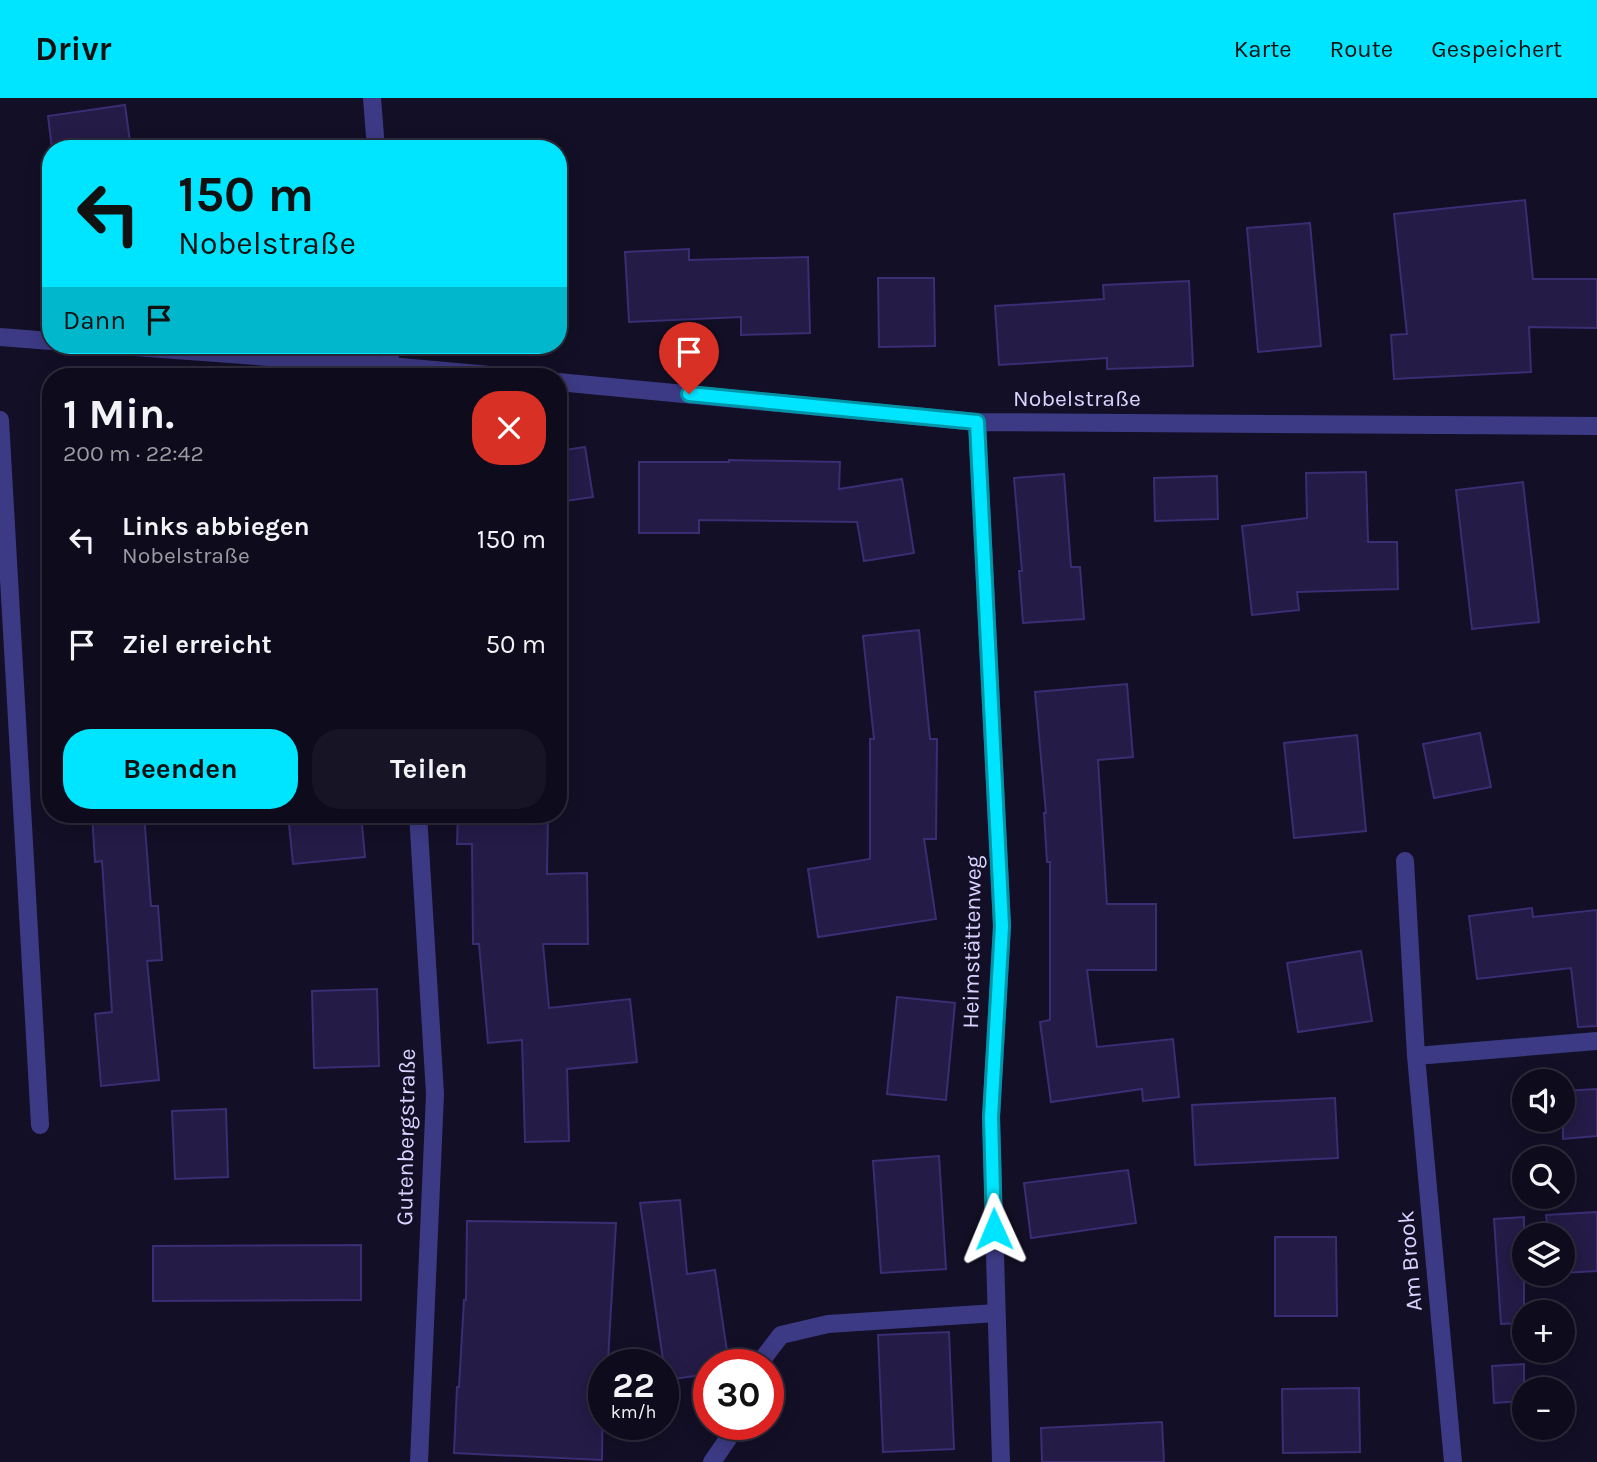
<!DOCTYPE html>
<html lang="de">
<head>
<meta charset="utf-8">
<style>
  body { margin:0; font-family:Karla,sans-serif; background:#171425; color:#f1f3f6; height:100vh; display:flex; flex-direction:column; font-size:26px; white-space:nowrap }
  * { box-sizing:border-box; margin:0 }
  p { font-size:23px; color:#9b9ba3 }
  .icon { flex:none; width:38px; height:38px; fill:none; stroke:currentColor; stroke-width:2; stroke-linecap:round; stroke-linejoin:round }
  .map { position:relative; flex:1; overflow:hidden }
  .side { position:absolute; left:42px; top:270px; width:525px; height:455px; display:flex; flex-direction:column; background:#0e0b1c; border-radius:28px; box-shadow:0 4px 18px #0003,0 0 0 2px #2e2b3b }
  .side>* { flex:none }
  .banner { position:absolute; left:42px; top:42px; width:525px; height:214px; border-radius:28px; box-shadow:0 4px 18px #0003,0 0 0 2px #2e2b3b; background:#00e5ff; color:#111; overflow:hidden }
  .fabs { position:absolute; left:1512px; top:971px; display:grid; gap:14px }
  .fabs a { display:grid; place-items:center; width:63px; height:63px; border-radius:50%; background:#0e0b1c; box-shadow:0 4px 18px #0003,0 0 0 2px #2e2b3b; font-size:35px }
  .speed { position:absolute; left:588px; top:1251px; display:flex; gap:14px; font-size:35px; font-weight:700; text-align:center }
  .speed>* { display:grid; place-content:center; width:91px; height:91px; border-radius:50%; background:#0e0b1c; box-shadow:0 4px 18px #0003,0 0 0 2px #2e2b3b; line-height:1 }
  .speed small { font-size:18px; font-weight:400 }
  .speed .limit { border:10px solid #d22; background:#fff; color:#111 }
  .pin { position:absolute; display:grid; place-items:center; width:60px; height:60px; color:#fff; margin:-72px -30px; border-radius:50% 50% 50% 0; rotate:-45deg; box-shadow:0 0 7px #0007 }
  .pin .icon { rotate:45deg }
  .me { position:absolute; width:77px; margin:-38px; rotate:359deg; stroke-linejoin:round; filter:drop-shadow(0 0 5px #0008) }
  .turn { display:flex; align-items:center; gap:24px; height:147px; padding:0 21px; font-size:32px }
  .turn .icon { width:91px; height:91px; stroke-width:2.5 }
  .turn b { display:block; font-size:49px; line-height:60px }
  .then { display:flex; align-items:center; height:66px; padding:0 21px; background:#0003; gap:14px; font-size:26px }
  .round { display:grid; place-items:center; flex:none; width:74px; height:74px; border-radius:28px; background:#171425 }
  .headline { display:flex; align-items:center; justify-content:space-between; height:119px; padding:0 21px }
  h1 { font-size:42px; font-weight:700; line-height:52px }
  .cta { display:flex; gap:14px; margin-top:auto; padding:14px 21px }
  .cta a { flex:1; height:80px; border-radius:28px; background:#00e5ff; color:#111; font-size:28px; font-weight:700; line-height:80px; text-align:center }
  .cta a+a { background:#171425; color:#f1f3f6 }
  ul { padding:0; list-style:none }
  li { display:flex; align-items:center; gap:21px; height:105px; padding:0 21px }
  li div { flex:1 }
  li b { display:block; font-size:26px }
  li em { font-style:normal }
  header { display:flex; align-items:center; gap:42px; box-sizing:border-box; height:98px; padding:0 35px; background:#00e5ff; color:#111 }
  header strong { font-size:33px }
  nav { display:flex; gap:38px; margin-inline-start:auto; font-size:24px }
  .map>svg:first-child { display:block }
  .building { fill:#241b47; stroke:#3b2d73; stroke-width:2 }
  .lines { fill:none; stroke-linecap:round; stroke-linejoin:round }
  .service { stroke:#3d3a85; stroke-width:18 }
  .minor { stroke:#3d3a85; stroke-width:18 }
  .route-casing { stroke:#0095a6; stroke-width:18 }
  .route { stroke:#00e5ff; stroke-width:12 }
  .labels { text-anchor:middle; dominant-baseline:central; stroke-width:6; stroke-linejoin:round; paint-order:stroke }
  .street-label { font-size:23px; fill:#d9d4ff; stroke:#130f26 }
</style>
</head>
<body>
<header>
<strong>Drivr</strong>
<nav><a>Karte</a><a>Route</a><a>Gespeichert</a></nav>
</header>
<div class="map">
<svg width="1597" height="1364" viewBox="0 0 1597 1364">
  <rect width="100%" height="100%" fill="#130f26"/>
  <path class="building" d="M125,7L131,51H52L48,18Z
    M1525,102L1533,181H1597V230L1529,229L1531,274L1394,281L1391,237L1407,236L1394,116Z
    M1310,125L1321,248L1258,254L1247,130Z
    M689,151V162L808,159L810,235L741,237V219L629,224L625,154Z
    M878,180H934L935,248L879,249Z
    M1189,183L1193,268L1107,271V260L999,267L995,208L1104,201L1103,187Z
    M585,349L593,399L558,404V353Z
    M729,362L840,364L839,391L902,381L914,455L864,463L857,424L699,422V435H639V364H729Z
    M1366,374L1368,444H1397L1398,491L1297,494L1299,512L1252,517L1242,428L1307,420L1306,375Z
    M1064,376L1071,469H1080L1084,521L1023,525L1019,473H1022L1014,380Z
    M1217,378L1218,421L1155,423L1154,380Z
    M1523,384L1539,524L1472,531L1456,392Z
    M919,532L930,641H937L936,741H924L936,821L818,839L808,771L870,761V641H874L863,538Z
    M1127,586L1133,659L1098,662L1107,806H1156V872H1087L1097,949L1173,941L1179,999L1143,1003L1142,991L1051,1004L1040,924L1050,922V764H1047L1044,715H1046L1035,594Z
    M1480,635L1491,689L1434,700L1423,646Z
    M1357,637L1366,733L1294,740L1284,645Z
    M92,716H144L151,808H158L162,862L147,863L159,982L101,988L95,916L112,914L102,763L95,764Z
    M288,716H361L365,759L293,766Z
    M458,716H548L547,776L587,775L588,846H543L549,910L630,901L637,964L567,971L569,1043L525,1044L522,942L488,945L479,846H473L472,746H457Z
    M1532,810L1533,819L1597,812V928L1578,929L1571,870L1477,881L1469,818Z
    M1361,853L1372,923L1298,934L1287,865Z
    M377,891L379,968L314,970L312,893Z
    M897,899L955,905L946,1002L887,996Z
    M1597,991V1038L1563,1041V993Z
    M1335,1000L1338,1060L1195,1067L1192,1007Z
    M226,1011L228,1079L175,1081L172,1013Z
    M939,1058L946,1171L881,1175L873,1063Z
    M1128,1072L1136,1125L1031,1140L1024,1085Z
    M680,1102L687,1176L715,1172L729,1267H709V1276L666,1282L640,1105Z
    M1597,1114V1173L1563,1175V1138H1549L1546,1117Z
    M1524,1119V1225L1501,1226L1494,1121Z
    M467,1123L616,1125L608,1262H603L602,1362L454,1355L457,1289H459L464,1202H466Z
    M1275,1139H1336L1337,1218H1275Z
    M361,1147V1202L153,1203V1148Z
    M949,1234L954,1351L883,1354L878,1237Z
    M1524,1266V1303L1494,1305L1492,1268Z
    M1359,1290L1360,1354L1283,1355L1282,1291Z
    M1162,1324L1164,1364H1042L1041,1330Z"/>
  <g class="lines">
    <path class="service" d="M758,1267L781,1237L828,1226L996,1215
      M712,1364L738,1326"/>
    <path class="minor" d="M372,0L376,51
      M0,239L51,243
      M108,247L390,268L501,278
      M389,247L391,278
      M558,284L977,324L1597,328
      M0,322L40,1027
      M977,324L1002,828L991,1019L1001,1364
      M418,716L435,996L419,1364
      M1405,763L1416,958L1453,1364
      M1416,958L1597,943"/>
  </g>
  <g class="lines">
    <g class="route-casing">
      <path id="route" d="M689,296L977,324L1002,828L991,1019L994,1131"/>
    </g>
    <use href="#route" class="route"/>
  </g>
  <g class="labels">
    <g class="street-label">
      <text x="1077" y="300">Nobelstraße</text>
      <text transform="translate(972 844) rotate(-89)">Heimstättenweg</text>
      <text transform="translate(406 1039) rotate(-89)">Gutenbergstraße</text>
      <text transform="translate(1410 1163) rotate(-95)">Am Brook</text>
    </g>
  </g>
</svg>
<div class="fabs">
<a><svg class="icon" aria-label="sound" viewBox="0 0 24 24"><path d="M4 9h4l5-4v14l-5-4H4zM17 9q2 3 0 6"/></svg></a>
<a><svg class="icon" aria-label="search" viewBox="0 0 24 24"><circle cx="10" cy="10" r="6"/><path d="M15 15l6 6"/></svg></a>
<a><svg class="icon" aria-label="layers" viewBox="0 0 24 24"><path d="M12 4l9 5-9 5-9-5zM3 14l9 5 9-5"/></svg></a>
<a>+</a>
<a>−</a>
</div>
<div class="speed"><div>22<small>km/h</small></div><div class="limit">30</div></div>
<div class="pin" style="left:689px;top:296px;background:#d93025"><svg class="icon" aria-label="arrive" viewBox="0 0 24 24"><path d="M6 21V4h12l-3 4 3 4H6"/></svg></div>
<svg class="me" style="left:994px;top:1131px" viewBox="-20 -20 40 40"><path d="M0-17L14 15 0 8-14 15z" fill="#00e5ff" stroke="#fff" stroke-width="4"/></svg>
<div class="banner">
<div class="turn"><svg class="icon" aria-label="left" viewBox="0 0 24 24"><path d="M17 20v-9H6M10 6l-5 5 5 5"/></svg><div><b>150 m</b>Nobelstraße</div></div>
<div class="then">Dann<svg class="icon" aria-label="arrive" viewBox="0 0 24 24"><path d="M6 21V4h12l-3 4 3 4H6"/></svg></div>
</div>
<section class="side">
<div class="headline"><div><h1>1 Min.</h1><p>200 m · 22:42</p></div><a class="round" style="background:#d93025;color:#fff"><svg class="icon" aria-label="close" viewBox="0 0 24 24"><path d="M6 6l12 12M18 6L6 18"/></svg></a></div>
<ul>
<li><svg class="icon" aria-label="left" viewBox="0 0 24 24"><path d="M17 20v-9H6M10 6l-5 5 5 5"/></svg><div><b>Links abbiegen</b><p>Nobelstraße</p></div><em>150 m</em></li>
<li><svg class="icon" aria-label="arrive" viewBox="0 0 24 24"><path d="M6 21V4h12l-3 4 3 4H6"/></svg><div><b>Ziel erreicht</b></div><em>50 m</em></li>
</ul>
<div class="cta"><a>Beenden</a><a>Teilen</a></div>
</section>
</div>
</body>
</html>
